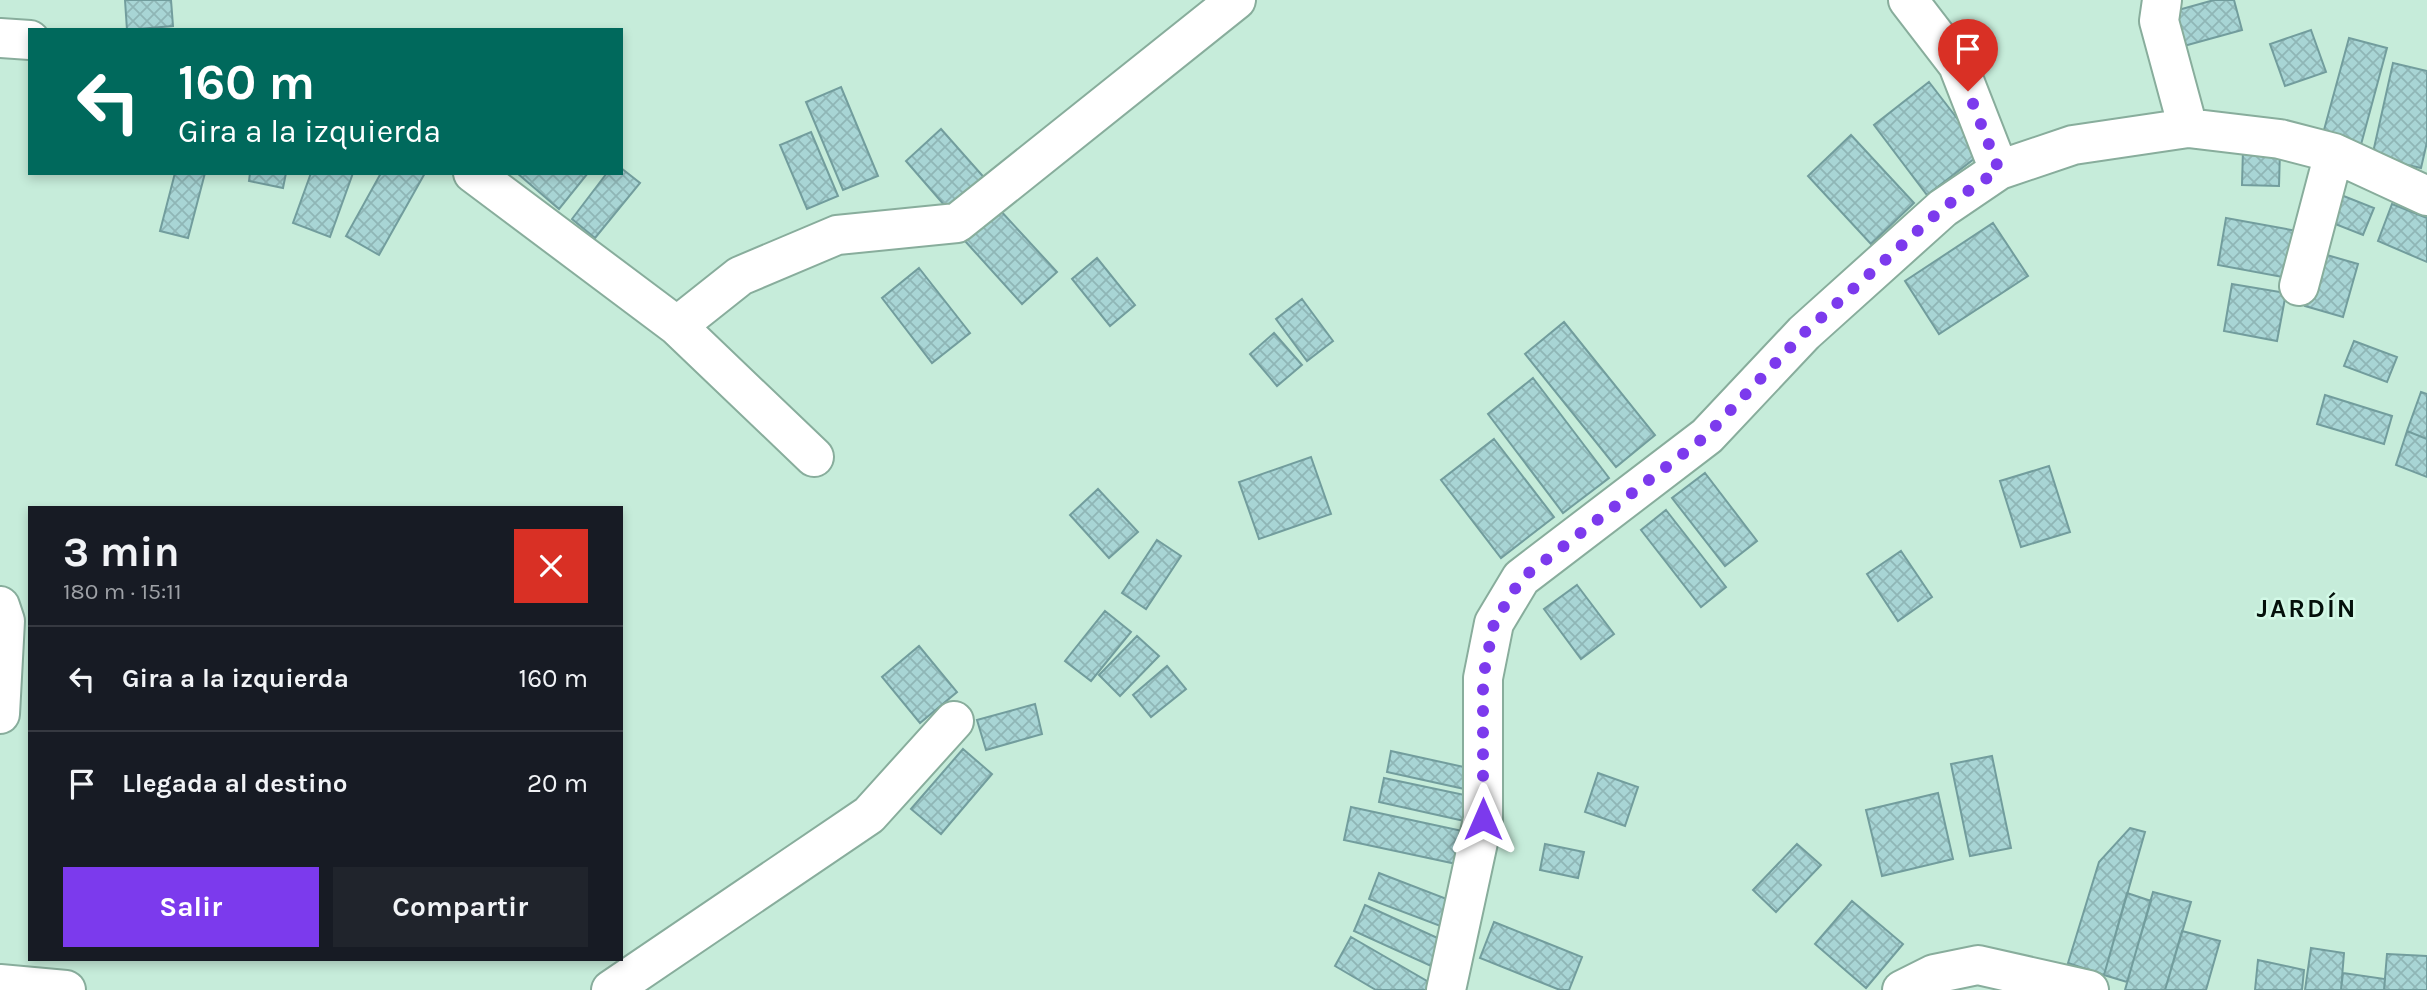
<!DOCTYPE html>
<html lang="es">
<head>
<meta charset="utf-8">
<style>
  body { margin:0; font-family:Karla,sans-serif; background:#20242c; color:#f1f3f6; height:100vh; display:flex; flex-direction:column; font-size:26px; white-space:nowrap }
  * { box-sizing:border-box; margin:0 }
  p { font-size:23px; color:#9ea1a6 }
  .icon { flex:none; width:38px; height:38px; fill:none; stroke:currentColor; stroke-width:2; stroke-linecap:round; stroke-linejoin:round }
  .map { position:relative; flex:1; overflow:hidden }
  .panel { position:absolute; left:28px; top:506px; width:595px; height:455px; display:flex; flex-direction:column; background:#171b24; border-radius:0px; box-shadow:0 4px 10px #0003 }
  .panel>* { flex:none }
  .top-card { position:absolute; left:28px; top:28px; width:595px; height:147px; border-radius:0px; box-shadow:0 4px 10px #0003; background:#00695c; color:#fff; overflow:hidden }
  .pin { position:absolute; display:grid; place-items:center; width:60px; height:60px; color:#fff; margin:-72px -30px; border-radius:50% 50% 50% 0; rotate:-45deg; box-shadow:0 0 7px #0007 }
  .pin .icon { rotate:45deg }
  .me { position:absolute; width:77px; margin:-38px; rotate:0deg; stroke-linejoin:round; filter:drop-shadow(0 0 5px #0008) }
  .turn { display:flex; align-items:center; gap:24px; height:147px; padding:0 35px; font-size:32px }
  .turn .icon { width:91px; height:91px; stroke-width:2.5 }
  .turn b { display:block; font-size:49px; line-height:60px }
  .round { display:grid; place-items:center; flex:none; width:74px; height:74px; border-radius:0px; background:#20242c }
  .head { display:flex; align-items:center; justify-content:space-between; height:119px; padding:0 35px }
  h1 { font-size:42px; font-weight:700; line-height:52px }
  .action { display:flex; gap:14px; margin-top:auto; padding:14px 35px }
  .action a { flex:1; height:80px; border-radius:0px; background:#7c3aed; color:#fff; font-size:28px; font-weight:700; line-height:80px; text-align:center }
  .action a+a { background:#20242c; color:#f1f3f6 }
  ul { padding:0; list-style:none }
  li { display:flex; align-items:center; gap:21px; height:105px; padding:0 35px; border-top:2px solid #363941 }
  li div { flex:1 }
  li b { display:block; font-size:26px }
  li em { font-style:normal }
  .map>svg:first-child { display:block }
  .building { fill:url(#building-cross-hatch); stroke:#729d9d; stroke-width:2 }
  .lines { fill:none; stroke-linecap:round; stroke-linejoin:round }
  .minor-casing { stroke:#88ad9c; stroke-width:42 }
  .minor { stroke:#fff; stroke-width:38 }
  .route { stroke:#7c3aed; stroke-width:12; stroke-dasharray:0 21.6 }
  .labels { text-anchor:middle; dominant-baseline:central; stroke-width:5; stroke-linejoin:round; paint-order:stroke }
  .district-label { font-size:26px; font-weight:bold; letter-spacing:2px; fill:#04100b; stroke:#d3f9e7 }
</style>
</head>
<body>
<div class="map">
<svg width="2427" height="990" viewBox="0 0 2427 990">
  <defs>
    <pattern id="building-cross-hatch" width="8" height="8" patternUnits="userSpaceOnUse" patternTransform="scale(1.75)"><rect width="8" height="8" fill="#a8d5d5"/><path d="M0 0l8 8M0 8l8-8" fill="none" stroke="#8fb6b6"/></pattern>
  </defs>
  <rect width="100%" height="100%" fill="#c6ecda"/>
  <path class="building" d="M125,0H171L173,26L127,30Z
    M2214,0H2234L2242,30L2173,49L2164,14Z
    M2311,30L2326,72L2285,86L2270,44Z
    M2349,38L2387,48L2359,152L2321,141Z
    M2393,63L2427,71V142L2421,168L2372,157Z
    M1929,82L1983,152L1927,195L1874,125Z
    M841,87L878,176L843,190L806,102Z
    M941,129L988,182L952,214L906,161Z
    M811,132L838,196L807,209L780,145Z
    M1851,135L1914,203L1871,244L1808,176Z
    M2243,149L2280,150L2279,186L2242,185Z
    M621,168L640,183L595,238L572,219L607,173H621Z
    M175,173H205L188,238L160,231Z
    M250,173H286L283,188L249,181Z
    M311,173H353L330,237L293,223Z
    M381,173H425L379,255L346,236Z
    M517,173H588L559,209Z
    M2336,193L2374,208L2363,235L2325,220Z
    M2392,204L2427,218V262L2378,241Z
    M999,209L1057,272L1022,304L965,241Z
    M2226,218L2297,231L2288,278L2218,265Z
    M1993,223L2028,276L1939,334L1905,281Z
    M2320,253L2358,264L2343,317L2305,306Z
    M1097,258L1135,305L1110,326L1072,279Z
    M919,268L970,333L932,363L882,298Z
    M2232,284L2286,293L2277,341L2224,331Z
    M1302,299L1333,341L1307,361L1276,319Z
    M1564,322L1655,435L1616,467L1525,354Z
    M1274,333L1302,365L1277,386L1250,354Z
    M2354,341L2397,357L2387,382L2344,366Z
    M1533,378L1609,478L1563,513L1488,414Z
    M2421,392L2427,394V439L2407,431Z
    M2325,395L2392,416L2384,444L2317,424Z
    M2407,431L2427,439V477L2396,465Z
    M1494,439L1554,517L1501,558L1441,480Z
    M1311,457L1331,514L1259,539L1239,482Z
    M2049,466L2070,532L2021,547L2000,481Z
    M1705,473L1757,541L1725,566L1672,498Z
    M1098,489L1138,532L1109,558L1070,515Z
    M1666,510L1726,587L1701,607L1641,530Z
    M1157,540L1181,556L1146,609L1122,593Z
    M1901,551L1932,597L1898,621L1867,574Z
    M1577,585L1614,634L1581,659L1544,609Z
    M1105,611L1131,632L1091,681L1065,661Z
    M1137,636L1159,656L1120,696L1099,675Z
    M919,646L957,692L920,723L882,677Z
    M1167,666L1186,689L1151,717L1133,695Z
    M1035,704L1042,734L986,750L977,720Z
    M963,749L992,774L941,834L911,809Z
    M1391,751L1473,769L1469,790L1387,772Z
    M1992,756L2011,848L1970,856L1951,764Z
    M1598,773L1638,787L1625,826L1585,812Z
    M1384,778L1474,797L1469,822L1379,802Z
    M1938,793L1953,859L1882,876L1866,810Z
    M1351,807L1467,832L1461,865L1344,840Z
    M2130,828L2145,832L2104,975L2068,963L2099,862Z
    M1545,844L1584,852L1578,878L1540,870Z
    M1797,844L1821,865L1776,912L1753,890Z
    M1379,873L1452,901L1443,927L1369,899Z
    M2153,892L2191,902L2165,990H2125Z
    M2127,893L2151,901L2127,982L2104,975Z
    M1852,901L1903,944L1866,988L1815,944Z
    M1365,905L1442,940L1431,966L1354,931Z
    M1494,922L1582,957L1569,990H1560L1480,958Z
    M2182,931L2220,941L2206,990H2165Z
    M1351,937L1439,988L1437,990H1376L1335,966Z
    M2311,948L2344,953L2341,990H2305Z
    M2387,954L2427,956V990H2384Z
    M2258,960L2304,970L2302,990H2255Z
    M2343,973L2385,979L2384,990H2341Z"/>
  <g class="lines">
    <g class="minor-casing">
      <path id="minor" d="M1908,0L1958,65L1999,170
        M2162,0L2159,21L2188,128
        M0,38L30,40
        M473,173L677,326L814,457
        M2299,286L2334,153
        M677,326L740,276L837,235L957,223L1236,0
        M0,606L5,621L0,714
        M0,984L66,990
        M611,990L869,815L954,721
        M1446,990L1483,819V678L1494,623L1521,578L1707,436L1804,333L1943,208L1999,170L2073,145L2188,128L2280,139L2334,153L2427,196
        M1902,990L1934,974L1978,965L2089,990"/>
    </g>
    <use href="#minor" class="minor"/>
  </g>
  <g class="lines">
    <path class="route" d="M1483,819V678L1494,623L1521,579L1706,436L1804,333L1943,208L1999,170L1968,91"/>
  </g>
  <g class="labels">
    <g class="district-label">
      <text x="2307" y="608">JARDÍN</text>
    </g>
  </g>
</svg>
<div class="pin" style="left:1968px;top:91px;background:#d93025"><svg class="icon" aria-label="arrive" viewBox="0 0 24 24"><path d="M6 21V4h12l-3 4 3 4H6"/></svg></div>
<svg class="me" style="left:1483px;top:819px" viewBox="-20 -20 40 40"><path d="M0-17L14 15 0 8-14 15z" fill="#7c3aed" stroke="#fff" stroke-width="4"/></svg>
<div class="top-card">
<div class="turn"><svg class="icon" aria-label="left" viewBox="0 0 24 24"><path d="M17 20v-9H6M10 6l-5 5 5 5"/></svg><div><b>160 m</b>Gira a la izquierda</div></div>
</div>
<section class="panel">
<div class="head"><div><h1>3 min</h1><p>180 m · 15:11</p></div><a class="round" style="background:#d93025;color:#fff"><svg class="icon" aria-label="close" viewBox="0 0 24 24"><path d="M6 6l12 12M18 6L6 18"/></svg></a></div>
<ul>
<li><svg class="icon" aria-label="left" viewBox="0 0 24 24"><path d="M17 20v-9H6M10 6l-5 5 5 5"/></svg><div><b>Gira a la izquierda</b></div><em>160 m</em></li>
<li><svg class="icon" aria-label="arrive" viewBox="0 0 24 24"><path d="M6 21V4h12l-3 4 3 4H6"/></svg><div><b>Llegada al destino</b></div><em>20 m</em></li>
</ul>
<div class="action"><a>Salir</a><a>Compartir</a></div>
</section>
</div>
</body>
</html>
